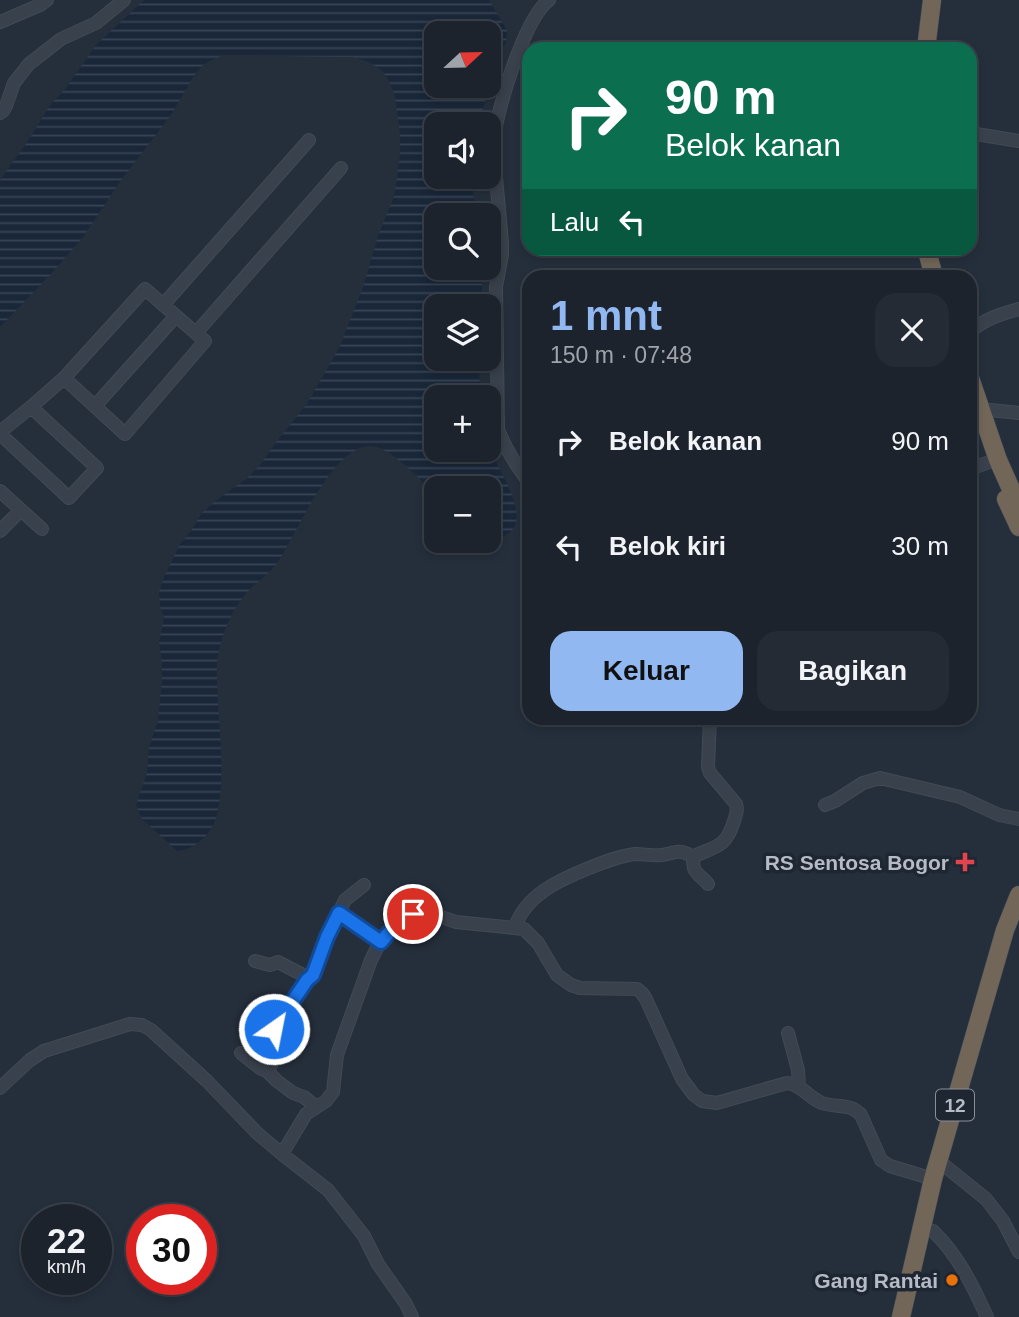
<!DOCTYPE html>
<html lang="id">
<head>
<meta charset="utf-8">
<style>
  body { margin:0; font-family:Helvetica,sans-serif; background:#252b35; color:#f1f3f6; height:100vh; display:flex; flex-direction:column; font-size:26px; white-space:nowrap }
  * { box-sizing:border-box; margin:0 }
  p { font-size:23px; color:#a0a4aa }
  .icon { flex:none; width:38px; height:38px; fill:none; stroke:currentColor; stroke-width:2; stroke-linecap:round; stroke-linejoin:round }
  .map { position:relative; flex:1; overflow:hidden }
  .drawer { position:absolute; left:522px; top:270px; width:455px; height:455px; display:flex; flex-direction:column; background:#1c232d; border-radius:21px; box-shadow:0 4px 10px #0003,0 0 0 2px #3a4049 }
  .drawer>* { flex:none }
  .banner { position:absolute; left:522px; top:42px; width:455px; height:214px; border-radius:21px; box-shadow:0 4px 10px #0003,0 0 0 2px #3a4049; background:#0b6e4f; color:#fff; overflow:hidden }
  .needle { width:46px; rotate:68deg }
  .controls { position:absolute; left:424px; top:21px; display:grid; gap:14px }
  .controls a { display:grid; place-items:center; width:77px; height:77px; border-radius:14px; background:#1c232d; box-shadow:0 4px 10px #0003,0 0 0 2px #3a4049; font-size:35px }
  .speed { position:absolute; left:21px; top:1204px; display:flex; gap:14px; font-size:35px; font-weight:700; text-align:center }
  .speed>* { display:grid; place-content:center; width:91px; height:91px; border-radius:50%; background:#1c232d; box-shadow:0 4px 10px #0003,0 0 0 2px #3a4049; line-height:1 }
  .speed small { font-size:18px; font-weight:400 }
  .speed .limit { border:10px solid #d22; background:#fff; color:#111 }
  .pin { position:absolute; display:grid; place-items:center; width:60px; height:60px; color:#fff; margin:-30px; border:4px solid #fff; border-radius:50%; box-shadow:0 2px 7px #0007 }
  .me { position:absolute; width:77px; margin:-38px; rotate:33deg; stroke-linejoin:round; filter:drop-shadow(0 0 5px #0008) }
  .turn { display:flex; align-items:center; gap:24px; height:147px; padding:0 28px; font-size:32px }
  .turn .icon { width:91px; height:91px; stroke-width:2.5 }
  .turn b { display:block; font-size:49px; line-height:60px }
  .then { display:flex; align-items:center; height:66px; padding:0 28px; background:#0003; gap:14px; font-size:26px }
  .round { display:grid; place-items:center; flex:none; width:74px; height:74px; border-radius:21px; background:#252b35 }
  .headline { display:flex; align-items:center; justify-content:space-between; height:119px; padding:0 28px }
  h1 { font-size:42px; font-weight:700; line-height:52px; color:#91b8f0 }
  .cta { display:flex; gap:14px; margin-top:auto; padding:14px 28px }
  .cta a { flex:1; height:80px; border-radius:21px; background:#91b8f0; color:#111; font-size:28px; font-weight:700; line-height:80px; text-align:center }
  .cta a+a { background:#252b35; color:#f1f3f6 }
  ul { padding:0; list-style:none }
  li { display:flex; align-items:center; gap:21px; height:105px; padding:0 28px }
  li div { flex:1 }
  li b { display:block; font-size:26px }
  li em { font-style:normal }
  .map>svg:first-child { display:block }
  .water { fill:url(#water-rules); fill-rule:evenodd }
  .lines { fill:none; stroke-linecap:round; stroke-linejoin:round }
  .minor-casing { stroke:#424a55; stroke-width:14 }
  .highway-casing { stroke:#444c57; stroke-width:19 }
  .minor { stroke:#39414c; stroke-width:12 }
  .highway { stroke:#716657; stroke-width:18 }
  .route-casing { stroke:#114b97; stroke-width:18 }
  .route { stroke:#1a73e8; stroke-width:12 }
  .health-dot { fill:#e0444e; stroke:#1e2631; stroke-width:2.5 }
  .food-dot { fill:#e8710a; stroke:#1e2631; stroke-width:2.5 }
  .labels { text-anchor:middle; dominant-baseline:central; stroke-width:7; stroke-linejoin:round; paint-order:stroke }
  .shield { fill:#1e2631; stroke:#888f9a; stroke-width:2 }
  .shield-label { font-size:19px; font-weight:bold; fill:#b5bcc7 }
  .poi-label { font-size:21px; font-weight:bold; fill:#b5bcc7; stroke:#1e2631; text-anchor:end }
</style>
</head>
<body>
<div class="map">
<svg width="1019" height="1317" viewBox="0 0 1019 1317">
  <defs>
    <pattern id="water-rules" width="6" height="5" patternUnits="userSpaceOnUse" patternTransform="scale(1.75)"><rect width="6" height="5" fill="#192739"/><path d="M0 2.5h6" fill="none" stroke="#384454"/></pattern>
  </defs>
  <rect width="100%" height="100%" fill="#252f3c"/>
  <path class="water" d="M144,0H489L507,30L506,41L491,79L479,124H436V177H471L474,198L480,215H436V268H483L481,306H436V359H479L480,397H436V450H488V437C490,444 492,452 495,459C506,484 541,536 488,539V488H436V496C423,482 388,444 369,446C331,448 297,534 277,563C270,573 259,581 250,589C237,602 227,622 222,639C218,651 216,664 217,676C217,719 227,772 217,814C213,832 196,850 177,851L142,819L136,805L147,773L149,747L158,721L162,680V663L159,642L164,617L160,607L159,592L164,577L180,544L191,531L201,514L213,503L246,479L259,466L280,437L307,404L340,346L363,287L379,233L394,197L400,155V135L395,97L389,80L382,71L369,62L352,57H335L223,55L204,64L195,74L171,115L119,183L84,236L51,274L0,327V180L28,141L51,104L66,88L96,45ZM436,33H488V86H436Z"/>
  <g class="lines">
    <g class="minor-casing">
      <path id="minor" d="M0,22L40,5L47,0
        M0,113L3,111L6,106L14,83L29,64L61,39L96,23L124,0
        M970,133L1019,141
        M163,305L309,140
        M970,332C984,319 1001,314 1019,309
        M196,333L341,168
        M95,406L176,316
        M980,409L1019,413
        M0,432L31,407L64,378L145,289L205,341L125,434L64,378
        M0,434L69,498L97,468L31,407
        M970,469L989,462
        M528,481C516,465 505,449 498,429L496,287L502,255V242L493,146C495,114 524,19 549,0
        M0,491L42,529
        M0,531L21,510
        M825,805L835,801L863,783L880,778L960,797L999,815L1019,819
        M692,857C716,846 726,848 734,821C736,814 738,811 736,804L710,773L708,767L710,718
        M339,913L381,942
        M515,927C526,895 559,880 589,868C604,862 619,856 635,854C644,854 653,856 662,855C672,854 678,849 688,854C695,858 692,861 694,868C696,875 704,878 708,884
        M255,961L270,965L278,962L309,978
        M788,1033L798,1070L799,1087
        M241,1053L260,1068L267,1071L277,1081L293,1093L304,1097L316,1107
        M267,1071L281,1049L274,1028L307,980L313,975L327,937L345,900L364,885
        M0,1088L30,1060L44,1051L130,1024L142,1025L151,1030L207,1081L257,1133L282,1154L306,1114L326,1101L333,1092L337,1055L371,960L379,944L398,922L413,914H433L456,922L524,929L538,943L557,975L571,985L580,988L637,989L642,993L646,999L682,1079L694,1095L702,1101L717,1103L787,1083C801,1084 809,1098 822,1103C836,1108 851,1103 861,1115L881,1160L890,1166L933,1179
        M282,1154L328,1190L364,1236L378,1264L406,1304L412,1317
        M945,1166L986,1199L1003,1221L1019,1252
        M933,1231C958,1255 973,1286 987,1317"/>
    </g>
    <g class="highway-casing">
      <path id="highway" d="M926,49L932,0
        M926,248L934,276
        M970,378L998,460L1019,507
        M1006,499L1019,527
        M901,1317L933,1179L1005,930L1019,895"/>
    </g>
    <use href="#minor" class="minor"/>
    <use href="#highway" class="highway"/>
  </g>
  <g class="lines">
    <g class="route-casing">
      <path id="route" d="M274,1029L307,980L313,975L327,937L339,913L381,942L398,922L413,914"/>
    </g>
    <use href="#route" class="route"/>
  </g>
  <path class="health-dot" d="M961.5 851.5h7v7h7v7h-7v7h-7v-7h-7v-7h7z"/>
  <circle class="food-dot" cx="952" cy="1280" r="7"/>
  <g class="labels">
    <rect class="shield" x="936" y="1089.5" width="38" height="31" rx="5"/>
    <g class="shield-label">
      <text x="955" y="1105">12</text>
    </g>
    <g class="poi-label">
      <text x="949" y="862">RS Sentosa Bogor</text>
      <text x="938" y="1280">Gang Rantai</text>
    </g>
  </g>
</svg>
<div class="controls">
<a><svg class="needle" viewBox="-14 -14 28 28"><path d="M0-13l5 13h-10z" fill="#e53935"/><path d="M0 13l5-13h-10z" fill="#a0a4aa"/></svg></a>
<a><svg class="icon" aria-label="sound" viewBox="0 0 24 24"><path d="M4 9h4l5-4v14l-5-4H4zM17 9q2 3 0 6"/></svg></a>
<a><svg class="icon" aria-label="search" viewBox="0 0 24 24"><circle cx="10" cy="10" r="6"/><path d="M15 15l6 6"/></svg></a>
<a><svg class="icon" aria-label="layers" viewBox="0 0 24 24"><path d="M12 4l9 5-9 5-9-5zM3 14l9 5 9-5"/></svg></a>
<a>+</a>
<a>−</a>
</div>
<div class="speed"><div>22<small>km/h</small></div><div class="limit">30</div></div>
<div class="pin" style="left:413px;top:914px;background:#d93025"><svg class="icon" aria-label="arrive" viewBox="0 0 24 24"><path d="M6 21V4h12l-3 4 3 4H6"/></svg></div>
<svg class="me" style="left:274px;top:1029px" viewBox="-20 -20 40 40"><circle r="17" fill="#1a73e8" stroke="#fff" stroke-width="3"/><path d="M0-11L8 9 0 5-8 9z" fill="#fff"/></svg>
<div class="banner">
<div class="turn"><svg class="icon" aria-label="right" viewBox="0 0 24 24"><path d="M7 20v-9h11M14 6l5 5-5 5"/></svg><div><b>90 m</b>Belok kanan</div></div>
<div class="then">Lalu<svg class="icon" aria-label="left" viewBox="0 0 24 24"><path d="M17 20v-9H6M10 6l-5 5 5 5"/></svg></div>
</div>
<section class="drawer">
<div class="headline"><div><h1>1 mnt</h1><p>150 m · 07:48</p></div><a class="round"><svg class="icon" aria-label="close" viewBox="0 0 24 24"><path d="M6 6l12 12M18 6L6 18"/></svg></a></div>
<ul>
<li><svg class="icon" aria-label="right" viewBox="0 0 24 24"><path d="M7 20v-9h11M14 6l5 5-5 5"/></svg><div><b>Belok kanan</b></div><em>90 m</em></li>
<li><svg class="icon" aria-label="left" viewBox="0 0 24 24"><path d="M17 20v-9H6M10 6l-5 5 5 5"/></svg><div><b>Belok kiri</b></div><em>30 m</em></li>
</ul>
<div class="cta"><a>Keluar</a><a>Bagikan</a></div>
</section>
</div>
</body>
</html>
